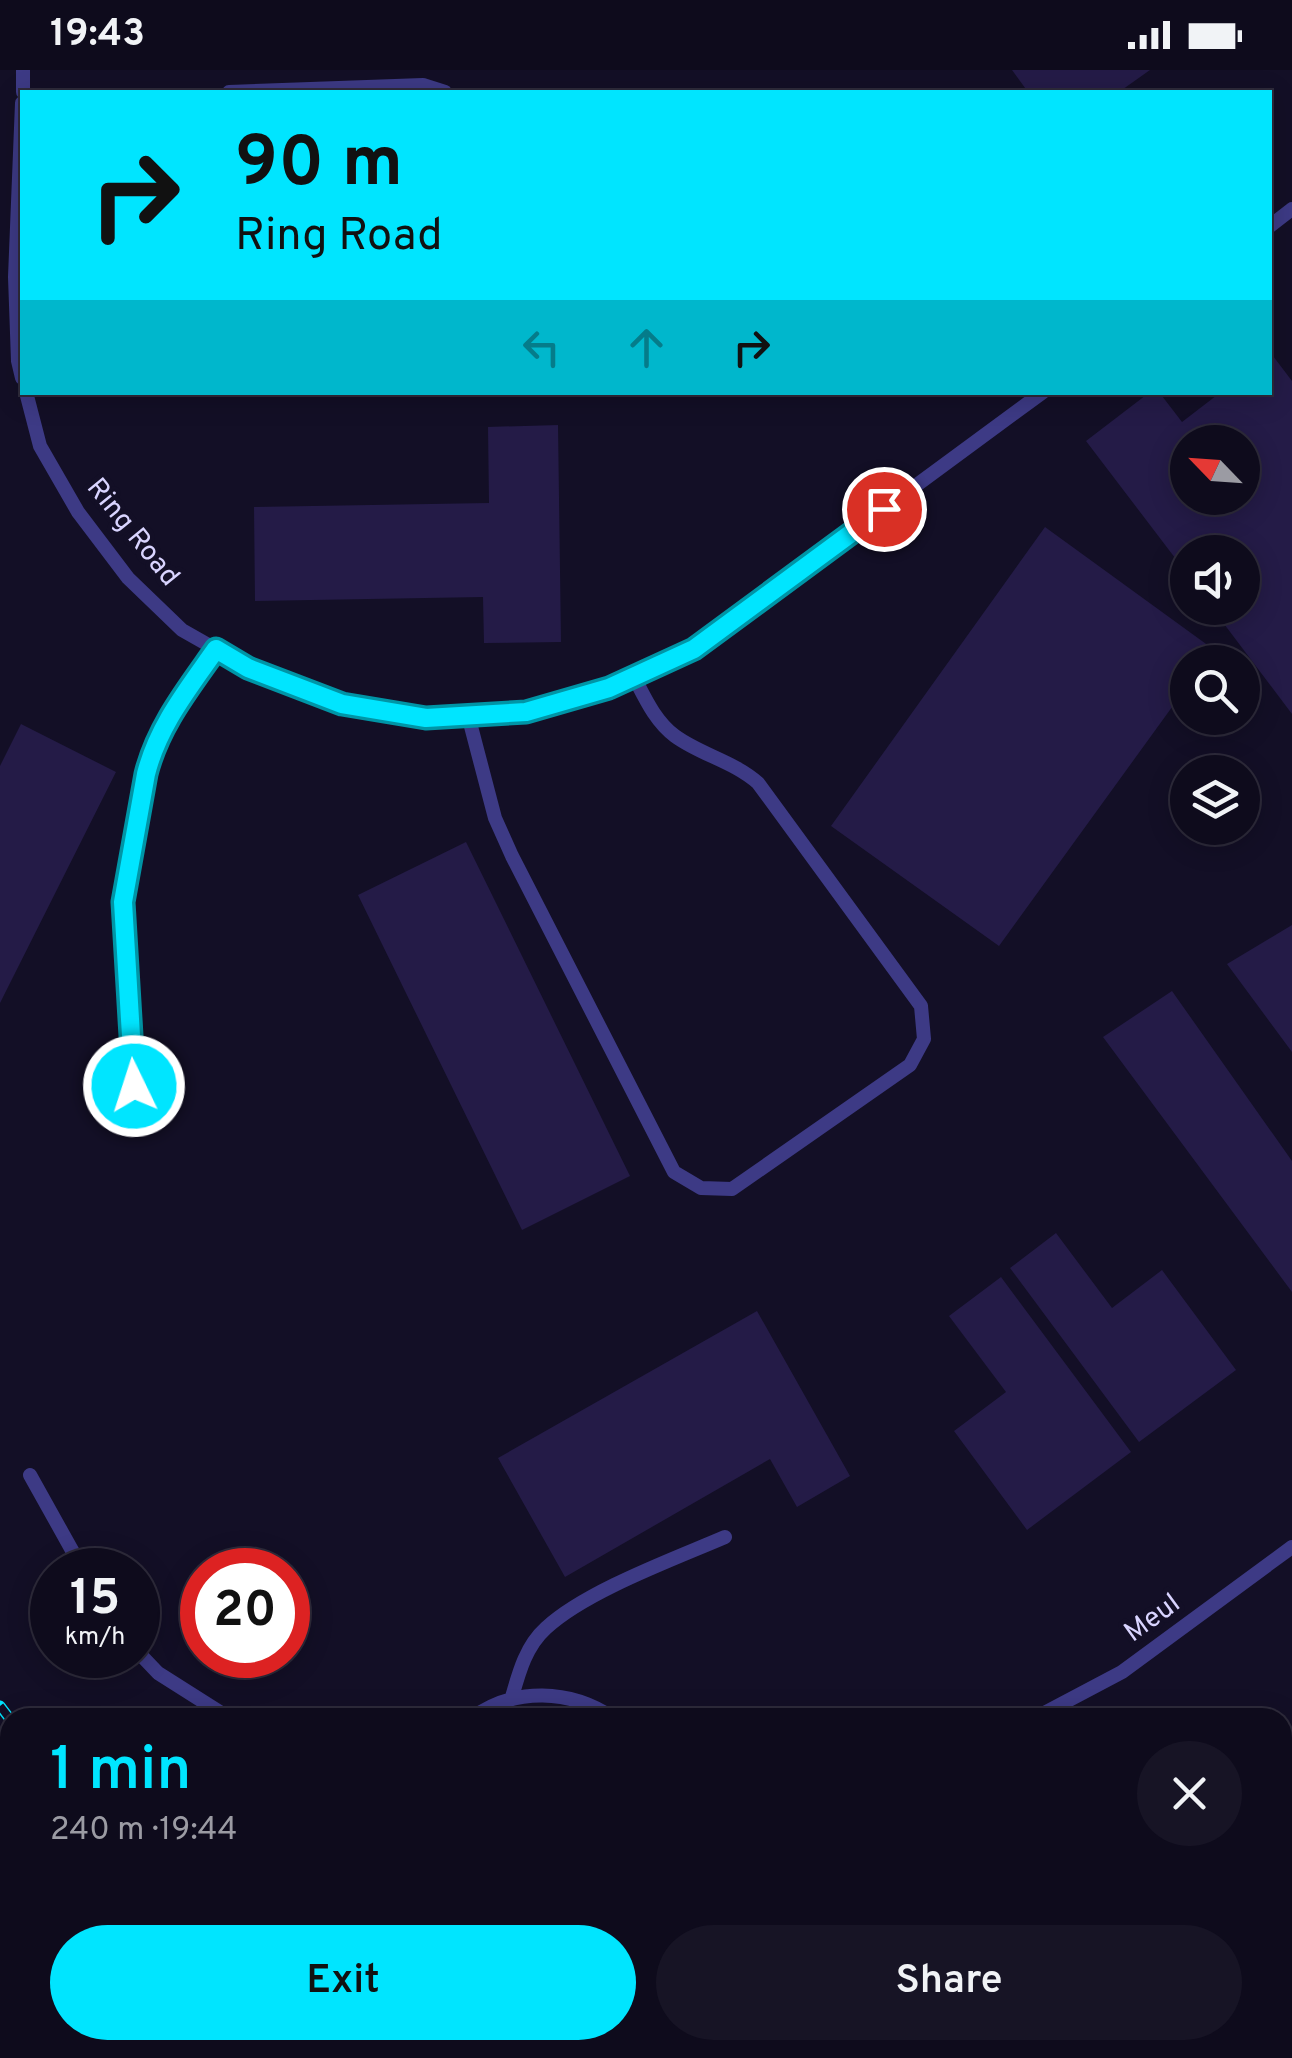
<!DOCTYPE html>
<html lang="en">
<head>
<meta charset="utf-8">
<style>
  body { margin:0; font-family:Overpass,sans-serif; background:#171425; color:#f1f3f6; height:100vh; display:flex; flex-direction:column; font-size:38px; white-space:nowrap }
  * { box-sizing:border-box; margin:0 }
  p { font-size:32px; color:#9b9ba3 }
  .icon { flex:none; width:55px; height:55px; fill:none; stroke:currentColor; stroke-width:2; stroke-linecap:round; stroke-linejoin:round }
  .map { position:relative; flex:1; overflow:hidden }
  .drawer { position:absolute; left:0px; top:1638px; width:1292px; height:352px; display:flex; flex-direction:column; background:#0e0b1c; border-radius:30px 30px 0 0; box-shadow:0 5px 25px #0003,0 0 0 2px #2e2b3b }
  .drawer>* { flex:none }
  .top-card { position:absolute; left:20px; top:20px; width:1252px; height:305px; border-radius:0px; box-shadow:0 5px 25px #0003,0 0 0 2px #2e2b3b; background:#00e5ff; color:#111; overflow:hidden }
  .needle { width:65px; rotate:295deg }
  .fabs { position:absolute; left:1170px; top:355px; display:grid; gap:20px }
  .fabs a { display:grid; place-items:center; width:90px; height:90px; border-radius:50%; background:#0e0b1c; box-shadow:0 5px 25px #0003,0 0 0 2px #2e2b3b; font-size:50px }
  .speed { position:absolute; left:30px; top:1478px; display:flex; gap:20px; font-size:50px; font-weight:700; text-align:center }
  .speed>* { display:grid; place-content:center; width:130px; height:130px; border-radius:50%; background:#0e0b1c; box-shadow:0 5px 25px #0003,0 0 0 2px #2e2b3b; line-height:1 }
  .speed small { font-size:25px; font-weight:400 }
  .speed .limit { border:15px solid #d22; background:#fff; color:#111 }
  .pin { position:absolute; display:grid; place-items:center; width:85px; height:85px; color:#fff; margin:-42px; border:5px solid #fff; border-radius:50%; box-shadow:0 2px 10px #0007 }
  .me { position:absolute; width:110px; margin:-55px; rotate:356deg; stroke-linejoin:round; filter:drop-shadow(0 0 8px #0008) }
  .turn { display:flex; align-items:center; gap:35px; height:210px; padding:0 50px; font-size:45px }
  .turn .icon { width:130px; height:130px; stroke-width:2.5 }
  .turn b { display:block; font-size:70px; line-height:85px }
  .lanes { display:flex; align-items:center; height:95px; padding:0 50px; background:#0003; justify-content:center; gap:50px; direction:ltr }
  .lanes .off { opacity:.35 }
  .round { display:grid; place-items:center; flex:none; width:105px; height:105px; border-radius:52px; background:#171425 }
  .overview { display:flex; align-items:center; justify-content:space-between; height:170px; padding:0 50px }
  h1 { font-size:60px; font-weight:600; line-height:75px; color:#00e5ff }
  .cta { display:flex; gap:20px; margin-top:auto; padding:20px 50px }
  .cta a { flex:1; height:115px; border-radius:60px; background:#00e5ff; color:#111; font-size:40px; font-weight:600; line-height:115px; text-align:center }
  .cta a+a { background:#171425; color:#f1f3f6 }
  .status { display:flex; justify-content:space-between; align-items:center; height:70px; padding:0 50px; background:#0e0b1c; direction:ltr }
  .status svg { height:28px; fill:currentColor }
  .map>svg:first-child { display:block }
  .building { fill:#241b47; fill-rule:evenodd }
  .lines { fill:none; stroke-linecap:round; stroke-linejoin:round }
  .service { stroke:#3d3a85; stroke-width:14 }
  .rail-casing { stroke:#00e5ff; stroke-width:11 }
  .rail { stroke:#130f26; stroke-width:8; stroke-dasharray:22; stroke-linecap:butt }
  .route-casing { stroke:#0095a6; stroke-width:25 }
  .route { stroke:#00e5ff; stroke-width:18 }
  .labels { text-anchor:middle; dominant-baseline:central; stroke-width:10; stroke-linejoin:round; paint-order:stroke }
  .street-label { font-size:28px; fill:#d9d4ff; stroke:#130f26 }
</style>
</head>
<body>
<div class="status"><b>19:43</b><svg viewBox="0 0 49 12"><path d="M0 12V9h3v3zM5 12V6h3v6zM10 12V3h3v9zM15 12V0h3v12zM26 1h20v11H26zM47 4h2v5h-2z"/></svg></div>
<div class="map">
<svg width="1292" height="1988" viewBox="0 0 1292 1988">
  <rect width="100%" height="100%" fill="#130f26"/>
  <path class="building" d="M1012,0H1150L1119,22H1028Z
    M1270,282L1292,311V644L1212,538H1242V482H1188V505L1086,371L1150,322H1159L1182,352L1221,322H1270ZM1188,372H1242V428H1188Z
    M558,355L561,572L484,573L483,527L255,531L254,437L489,433L488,357Z
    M1045,457L1213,579L1204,592H1188V615L999,876L831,756Z
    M21,654L116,702L0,933V696Z
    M466,772L630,1106L522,1160L358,825Z
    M1292,855V982L1227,894Z
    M1172,921L1292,1091V1222L1103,967Z
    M1056,1163L1112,1238L1162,1200L1236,1300L1139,1372L1010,1198Z
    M1001,1207L1131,1382L1027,1460L954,1361L1006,1322L949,1246Z
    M757,1241L850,1406L797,1437L770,1389L565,1507L498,1388Z"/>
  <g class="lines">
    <path class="service" d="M23,22V0
      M229,22L423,15L445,22
      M22,33L15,207L18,291L22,308
      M1270,156L1292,139
      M26,322L40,376L78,442L128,508L182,560L249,598L341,634L426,648L525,642L609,619L694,579L1043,322
      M468,645L495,748L512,786L674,1102L701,1118L732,1119L910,995L924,969L921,936L758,713C733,691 701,685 675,666C655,651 645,628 634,607
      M137,1053L123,832L151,685L170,643L217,579
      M30,1405L83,1500
      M138,1582L158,1603L229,1648
      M512,1627C519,1602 526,1576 546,1558C586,1521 674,1489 725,1467
      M472,1648C515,1617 570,1619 613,1648
      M1035,1648L1122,1602L1292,1477"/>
    <g class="rail-casing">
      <path id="rail" d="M0,1636L10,1649
        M387,1980L402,1988"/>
    </g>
    <use href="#rail" class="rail"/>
  </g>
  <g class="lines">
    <g class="route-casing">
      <path id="route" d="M134,1016L123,832L146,704C158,656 188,619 216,579L248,598L342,634L426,648L526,642L609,618L694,579L884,439"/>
    </g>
    <use href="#route" class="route"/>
  </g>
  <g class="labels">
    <g class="street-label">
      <text transform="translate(132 463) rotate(51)">Ring Road</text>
      <text transform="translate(1153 1549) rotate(-36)">Meul</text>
    </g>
  </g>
</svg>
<div class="fabs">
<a><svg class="needle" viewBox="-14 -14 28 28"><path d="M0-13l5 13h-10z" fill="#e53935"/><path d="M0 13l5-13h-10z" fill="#9b9ba3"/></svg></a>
<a><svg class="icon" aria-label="sound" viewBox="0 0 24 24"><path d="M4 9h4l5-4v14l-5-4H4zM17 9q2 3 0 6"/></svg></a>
<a><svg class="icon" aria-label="search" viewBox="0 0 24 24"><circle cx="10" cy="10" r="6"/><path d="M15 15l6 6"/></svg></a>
<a><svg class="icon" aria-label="layers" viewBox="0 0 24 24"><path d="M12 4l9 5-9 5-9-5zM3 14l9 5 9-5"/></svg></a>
</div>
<div class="speed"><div>15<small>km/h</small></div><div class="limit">20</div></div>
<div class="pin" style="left:884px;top:439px;background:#d93025"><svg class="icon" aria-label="arrive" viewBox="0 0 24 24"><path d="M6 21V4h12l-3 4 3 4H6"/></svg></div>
<svg class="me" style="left:134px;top:1016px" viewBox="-20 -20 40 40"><circle r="17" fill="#00e5ff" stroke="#fff" stroke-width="3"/><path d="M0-11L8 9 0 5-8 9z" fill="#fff"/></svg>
<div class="top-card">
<div class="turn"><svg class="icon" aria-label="right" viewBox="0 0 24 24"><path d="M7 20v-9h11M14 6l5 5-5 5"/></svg><div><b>90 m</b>Ring Road</div></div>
<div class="lanes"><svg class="icon off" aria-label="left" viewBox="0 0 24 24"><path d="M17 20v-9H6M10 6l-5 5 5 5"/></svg><svg class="icon off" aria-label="ahead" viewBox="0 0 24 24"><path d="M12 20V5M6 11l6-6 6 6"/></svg><svg class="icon" aria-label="right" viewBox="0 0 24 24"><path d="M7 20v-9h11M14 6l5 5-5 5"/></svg></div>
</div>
<section class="drawer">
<div class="overview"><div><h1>1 min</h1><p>240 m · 19:44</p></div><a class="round"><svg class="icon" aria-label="close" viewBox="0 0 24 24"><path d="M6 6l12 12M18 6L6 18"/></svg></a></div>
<div class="cta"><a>Exit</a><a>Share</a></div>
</section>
</div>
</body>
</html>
